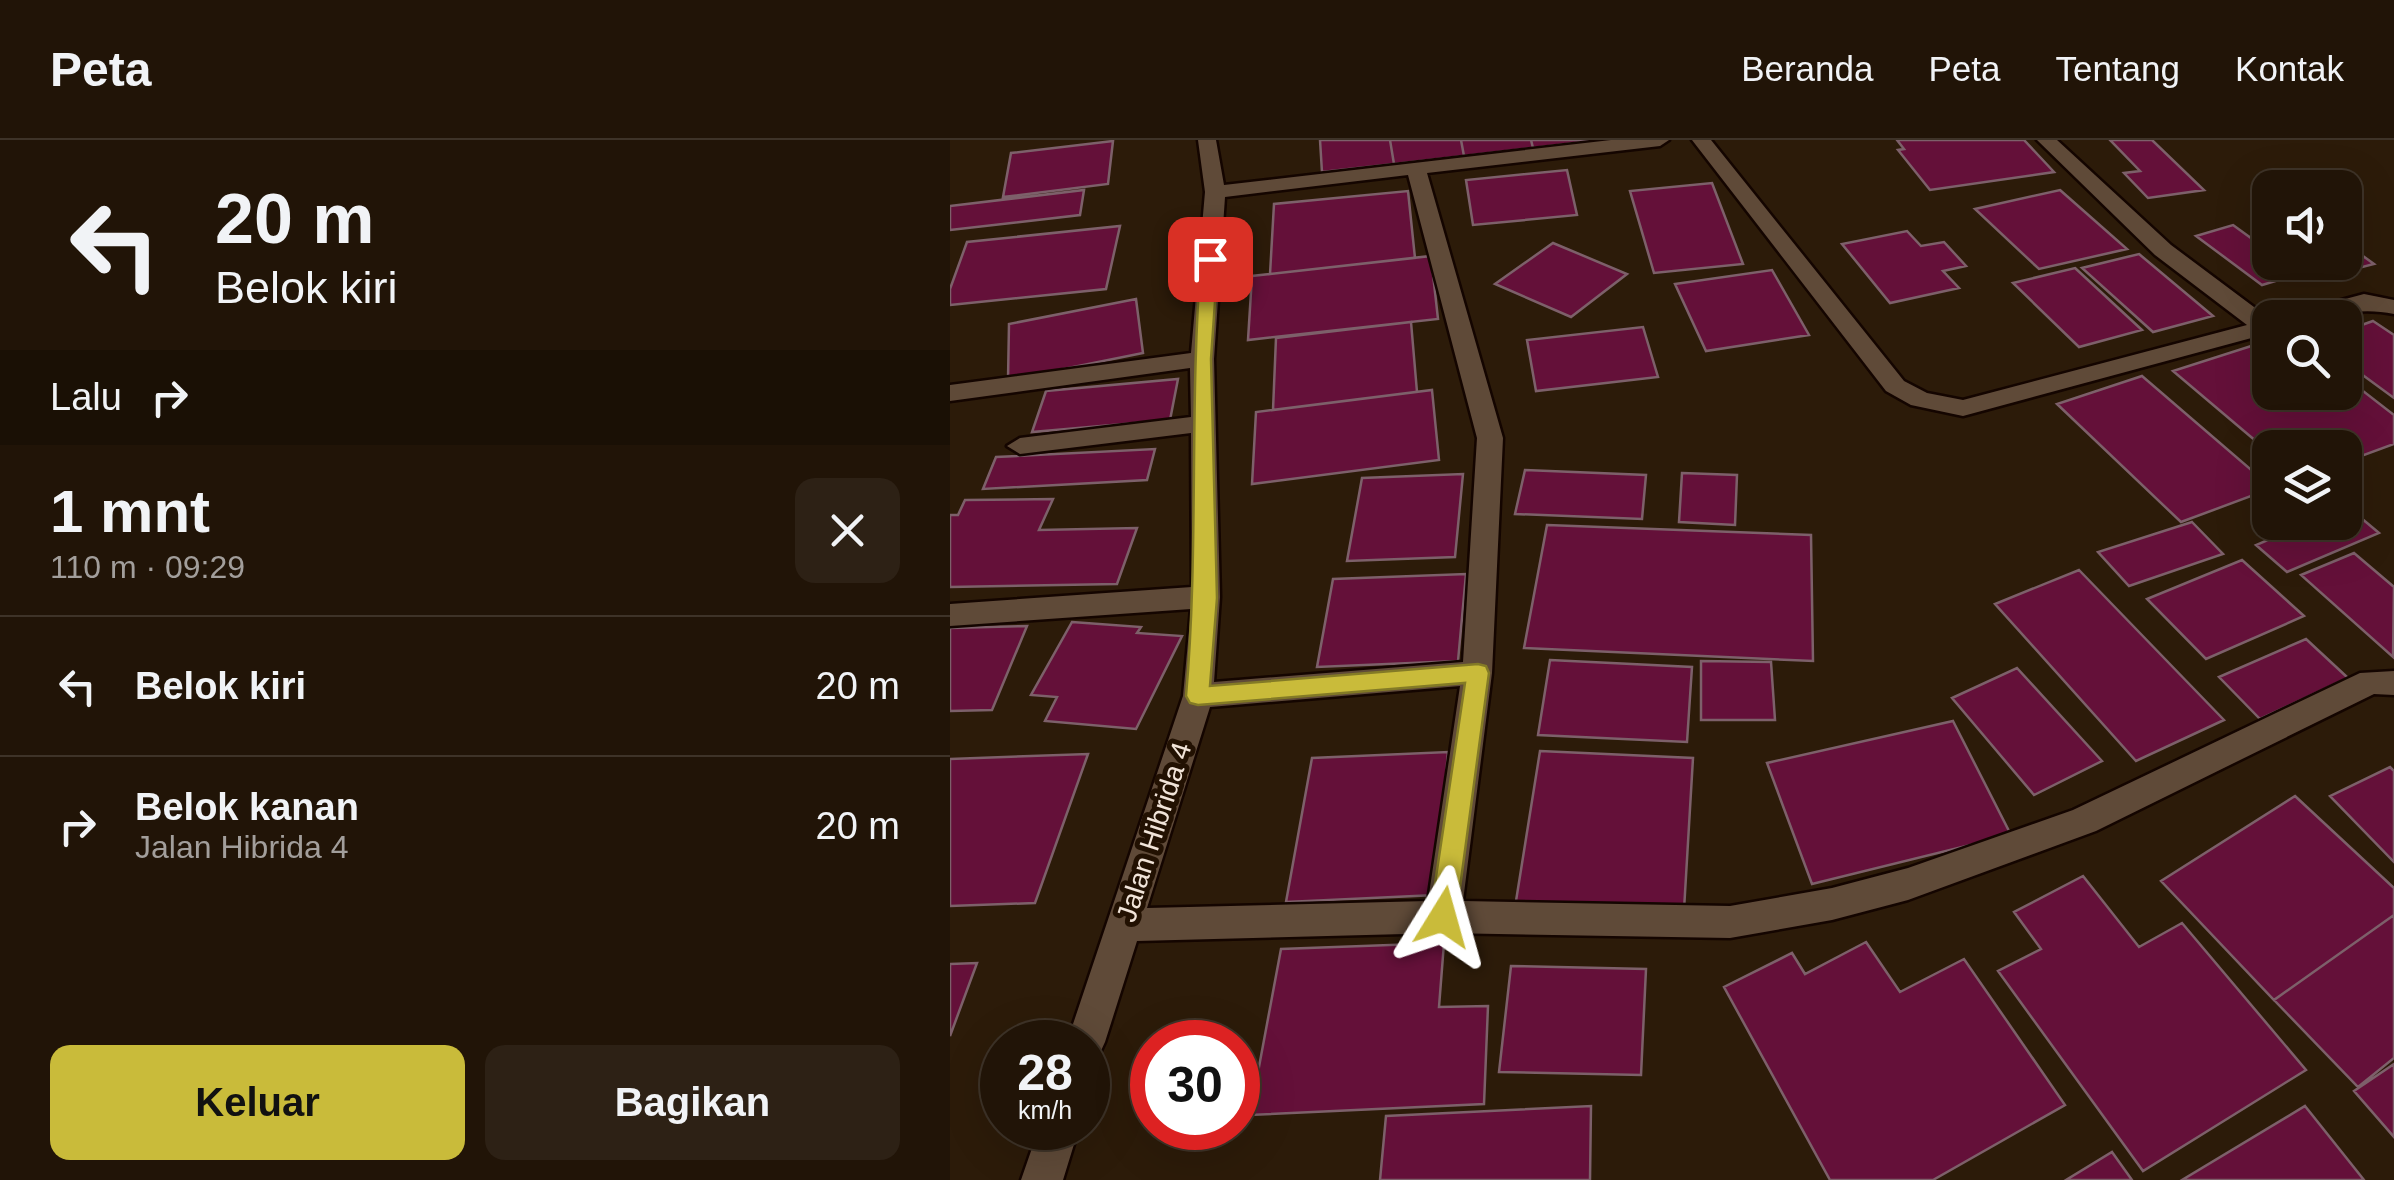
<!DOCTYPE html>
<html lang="id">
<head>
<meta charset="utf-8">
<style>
  body { margin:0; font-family:Arial,sans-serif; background:#2d2115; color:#f1f3f6; height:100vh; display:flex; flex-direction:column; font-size:38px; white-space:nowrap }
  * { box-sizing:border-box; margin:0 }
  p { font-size:32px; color:#a29e9b }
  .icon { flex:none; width:55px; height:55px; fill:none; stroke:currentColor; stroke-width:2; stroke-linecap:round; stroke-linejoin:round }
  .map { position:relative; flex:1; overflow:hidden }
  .side { display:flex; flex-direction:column; background:#211407; width:950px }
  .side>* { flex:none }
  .top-card { background:#211407; color:#f1f3f6; overflow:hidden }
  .tools { position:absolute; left:1302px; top:30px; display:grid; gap:20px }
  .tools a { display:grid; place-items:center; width:110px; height:110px; border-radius:20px; background:#211407; box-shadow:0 10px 40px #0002,0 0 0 2px #3e3328; font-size:50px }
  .speed { position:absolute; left:30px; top:880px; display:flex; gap:20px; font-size:50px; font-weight:700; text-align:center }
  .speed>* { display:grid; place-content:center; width:130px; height:130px; border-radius:50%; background:#211407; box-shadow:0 10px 40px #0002,0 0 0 2px #3e3328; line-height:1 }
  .speed small { font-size:25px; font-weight:400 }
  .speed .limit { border:15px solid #d22; background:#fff; color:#111 }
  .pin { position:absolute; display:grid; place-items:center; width:85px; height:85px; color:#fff; margin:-42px; border-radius:20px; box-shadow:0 5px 15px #0006 }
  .me { position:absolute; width:110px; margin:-55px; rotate:8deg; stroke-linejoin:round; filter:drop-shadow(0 0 8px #0008) }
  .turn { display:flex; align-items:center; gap:35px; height:210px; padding:0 50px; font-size:45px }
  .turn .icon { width:130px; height:130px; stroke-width:2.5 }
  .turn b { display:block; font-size:70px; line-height:85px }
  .then { display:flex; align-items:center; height:95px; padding:0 50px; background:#0003; gap:20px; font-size:38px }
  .round { display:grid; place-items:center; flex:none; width:105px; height:105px; border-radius:20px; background:#2d2115 }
  .head { display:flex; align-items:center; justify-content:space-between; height:170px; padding:0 50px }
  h1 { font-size:60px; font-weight:700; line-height:75px }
  .button { display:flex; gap:20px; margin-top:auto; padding:20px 50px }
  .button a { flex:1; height:115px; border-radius:20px; background:#c9bb3a; color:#111; font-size:40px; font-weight:700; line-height:115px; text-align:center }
  .button a+a { background:#2d2115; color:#f1f3f6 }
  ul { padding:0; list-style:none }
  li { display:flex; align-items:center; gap:30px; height:140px; padding:0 50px; border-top:2px solid #3e3328 }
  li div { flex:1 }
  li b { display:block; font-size:38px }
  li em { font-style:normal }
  header { display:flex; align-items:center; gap:60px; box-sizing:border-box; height:140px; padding:0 50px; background:#211407; border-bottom:2px solid #3e3328 }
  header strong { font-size:48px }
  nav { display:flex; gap:55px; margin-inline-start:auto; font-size:35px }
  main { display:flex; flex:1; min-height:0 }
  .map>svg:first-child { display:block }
  .building { fill:#641039; stroke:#7d606a; stroke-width:2.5 }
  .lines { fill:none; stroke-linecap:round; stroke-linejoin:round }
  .minor-casing { stroke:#140500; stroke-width:5 }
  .minor { fill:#5f4a38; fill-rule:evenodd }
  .route { fill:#c9bb3a; stroke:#837a26; stroke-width:2.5 }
  .labels { text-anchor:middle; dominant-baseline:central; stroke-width:10; stroke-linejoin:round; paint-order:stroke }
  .street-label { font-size:28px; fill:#f1e4d9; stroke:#221102 }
</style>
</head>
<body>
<header>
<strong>Peta</strong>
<nav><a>Beranda</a><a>Peta</a><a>Tentang</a><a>Kontak</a></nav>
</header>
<main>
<section class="side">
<div class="top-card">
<div class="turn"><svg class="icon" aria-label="left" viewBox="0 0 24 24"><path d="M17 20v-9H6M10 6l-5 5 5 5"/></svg><div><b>20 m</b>Belok kiri</div></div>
<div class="then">Lalu<svg class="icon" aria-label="right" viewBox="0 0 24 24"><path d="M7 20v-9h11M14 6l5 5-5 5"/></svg></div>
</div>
<div class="head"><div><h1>1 mnt</h1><p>110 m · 09:29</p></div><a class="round"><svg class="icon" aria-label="close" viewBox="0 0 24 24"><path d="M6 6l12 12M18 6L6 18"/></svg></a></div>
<ul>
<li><svg class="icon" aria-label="left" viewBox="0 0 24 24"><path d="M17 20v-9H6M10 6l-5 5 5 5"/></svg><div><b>Belok kiri</b></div><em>20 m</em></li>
<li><svg class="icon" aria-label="right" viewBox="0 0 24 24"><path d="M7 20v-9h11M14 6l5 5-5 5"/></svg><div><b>Belok kanan</b><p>Jalan Hibrida 4</p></div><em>20 m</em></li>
</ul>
<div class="button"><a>Keluar</a><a>Bagikan</a></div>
</section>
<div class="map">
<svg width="1444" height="1040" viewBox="0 0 1444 1040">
  <rect width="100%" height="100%" fill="#2c1b09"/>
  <path class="building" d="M370,0H440L444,24L372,32Z
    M440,0H511L514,16L444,24Z
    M511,0H581L583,8L514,16Z
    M581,0H651L583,8Z
    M947,0H1074L1104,32L980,50L948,10L954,9Z
    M1160,0H1202L1254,50L1198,58L1174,33L1190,31Z
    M163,1L158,44L53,57L61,13Z
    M617,30L627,75L523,85L516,40Z
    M762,43L793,124L704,133L680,51Z
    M134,50L130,75L0,90V66Z
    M1110,50L1177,109L1089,129L1025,69Z
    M458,51L465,118L320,134L324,64Z
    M1283,85L1320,112V122H1334L1349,134L1312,145L1246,96Z
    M170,86L156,149L0,165V149L17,102Z
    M957,91L971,106L994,102L1016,126L993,131L1009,148L940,163L892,104Z
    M603,103L677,134L621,177L545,144Z
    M1395,103L1424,124L1366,139L1344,122H1395Z
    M1189,114L1263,176L1203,192L1132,128Z
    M481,116L488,179L298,200L302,136Z
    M1125,128L1192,190L1129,207L1063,143Z
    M822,130L859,195L756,211L725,144Z
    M186,159L193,213L58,240L59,184Z
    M1423,181L1444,195V258L1395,222V191Z
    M461,182L467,252L323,270L326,198Z
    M693,187L708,237L586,251L577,200Z
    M1320,200V252H1395V237L1444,275V304L1395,322V308H1320V313L1223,231Z
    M1192,236L1320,346V349L1231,382L1107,264Z
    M228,239L220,280L82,292L96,251Z
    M482,250L489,320L302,344L306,272Z
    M205,309L197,340L33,349L46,317Z
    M575,330L696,335L692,379L565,374Z
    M732,333L787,335L785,385L729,382Z
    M513,334L505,417L397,421L412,338Z
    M103,359L89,390L187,388L167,444L0,447V375H8L15,360Z
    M1398,367L1429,393L1337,432L1306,405L1360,382H1395Z
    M1242,382L1273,414L1179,446L1148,412Z
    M597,385L861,395L863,521L574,508Z
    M1404,413L1444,447L1443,517L1351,435Z
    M1292,420L1354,476L1256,519L1197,459Z
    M1129,430L1274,580L1186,621L1045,464Z
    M516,434L508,521L367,527L383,439Z
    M122,482L191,487L187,493L232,496L186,589L95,581L107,557L81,555Z
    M77,486L42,570L0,571V488Z
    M1356,499L1398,538L1310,579L1269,537Z
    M600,520L742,527L737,602L588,595Z
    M751,521L821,522L825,580H751Z
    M1067,528L1152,621L1084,655L1002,558Z
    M1003,581L1061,695L862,744L817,623Z
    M590,611L743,618L734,770L566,761Z
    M498,612L486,755L336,762L362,618Z
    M138,614L85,763L0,766V619Z
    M1440,627L1444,631V722L1380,656Z
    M1345,656L1444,748V775L1324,860L1211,741Z
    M1133,736L1189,807L1232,783L1356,930L1193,1031L1048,831L1091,809L1064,772Z
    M1444,775V918L1408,947L1324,860Z
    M916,802L950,852L1014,819L1115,965L983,1040H880L774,847L842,813L855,834Z
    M494,803L489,867L538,866L534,964L300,975L331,809Z
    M27,823L0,896V824Z
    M561,826L696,829L691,935L549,932Z
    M1444,924V997L1404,951Z
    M641,966L640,1040H430L436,976Z
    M1355,966L1414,1040H1232Z
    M1162,1012L1182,1040H1116Z"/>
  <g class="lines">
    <g class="minor-casing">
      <path id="minor" d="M248,0H266L274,45L661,0H719L710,6L477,33L553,298L542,533L513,761L780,766L882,748L958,728L1123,670L1410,533L1444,531V555L1424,554L1146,691L958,760L882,780L780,798L493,793L187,801L155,902L149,915L138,920V902H117L233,556L241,469L0,486V464L242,447L241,293L70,314L57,306L70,298L241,277L240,228L0,261V245L241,213L255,52ZM458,35L527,298L513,522L264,542L270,457L264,219L275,57ZM510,546L478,761L197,768L260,567Z
        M742,0H761L954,241L977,253L1013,260L1297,185L1205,115L1087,0H1107L1221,105L1320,179V193L1013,276L961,265L936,251Z
        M1414,154L1444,160V174C1408,166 1377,178 1340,178L1343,173Z
        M89,988H129L113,1040H71Z"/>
    </g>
    <use href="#minor" class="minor"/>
  </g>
  <path class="route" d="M260,114L268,119L261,219L267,458L260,546L528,524L536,526L539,533L506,777L503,785L493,789L483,785L480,777L515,543L248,565L240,563L236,556C249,410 239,265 251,119Z"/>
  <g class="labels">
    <g class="street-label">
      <text transform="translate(204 692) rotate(-72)">Jalan Hibrida 4</text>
    </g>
  </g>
</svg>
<div class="tools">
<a><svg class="icon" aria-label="sound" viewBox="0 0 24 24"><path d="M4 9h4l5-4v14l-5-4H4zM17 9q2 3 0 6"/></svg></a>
<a><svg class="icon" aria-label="search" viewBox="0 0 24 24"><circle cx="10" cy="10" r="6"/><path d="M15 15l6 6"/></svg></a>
<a><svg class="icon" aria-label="layers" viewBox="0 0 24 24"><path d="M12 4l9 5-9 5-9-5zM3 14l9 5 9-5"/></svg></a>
</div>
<div class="speed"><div>28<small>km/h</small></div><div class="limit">30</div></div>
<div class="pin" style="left:260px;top:119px;background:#d93025"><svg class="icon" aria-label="arrive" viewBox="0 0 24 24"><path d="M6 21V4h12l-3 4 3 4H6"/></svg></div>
<svg class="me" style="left:493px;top:777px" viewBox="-20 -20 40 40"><path d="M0-17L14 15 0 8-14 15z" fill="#c9bb3a" stroke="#fff" stroke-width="4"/></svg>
</div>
</main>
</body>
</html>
